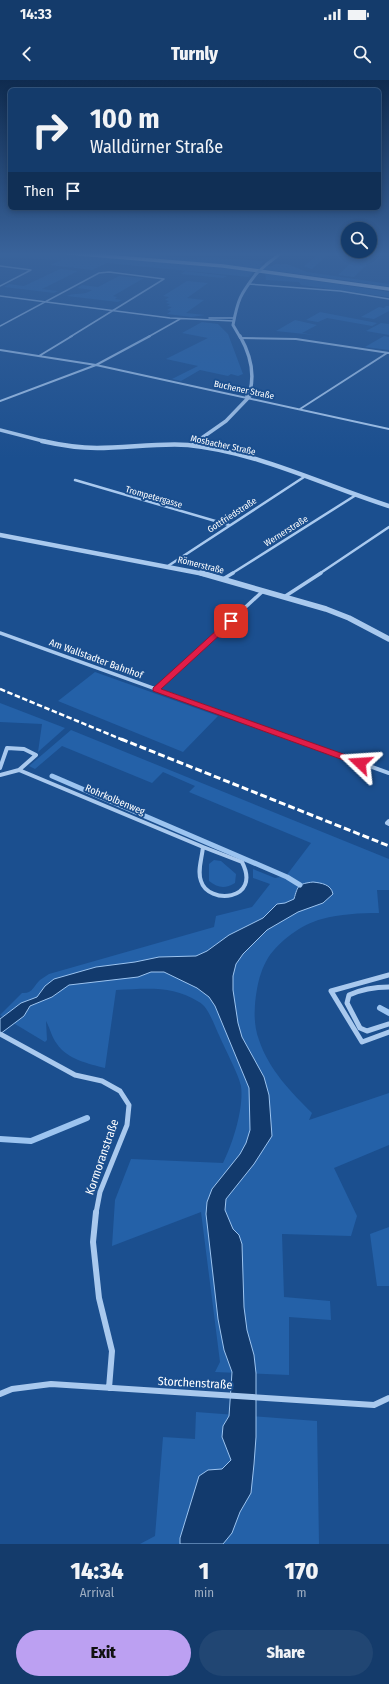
<!DOCTYPE html>
<html lang="en">
<head>
<meta charset="utf-8">
<style>
  body { margin:0; font-family:"Fira Sans Condensed",sans-serif; background:#214673; color:#f1f3f6; height:100vh; display:flex; flex-direction:column; font-size:15px; white-space:nowrap }
  * { box-sizing:border-box; margin:0 }
  p { font-size:13px; color:#9dadc1 }
  .icon { flex:none; width:22px; height:22px; fill:none; stroke:currentColor; stroke-width:2; stroke-linecap:round; stroke-linejoin:round }
  .map { position:relative; height:1464px; overflow:hidden }
  .details { display:flex; flex-direction:column; background:#143b6b; flex:1 }
  .details>* { flex:none }
  .hud { position:absolute; left:8px; top:8px; width:373px; height:122px; border-radius:6px; box-shadow:0 2px 6px #0003,0 0 0 1px #33557e; background:#143b6b; color:#f1f3f6; overflow:hidden }
  .tools { position:absolute; left:341px; top:142px; display:grid; gap:8px }
  .tools a { display:grid; place-items:center; width:36px; height:36px; border-radius:50%; background:#143b6b; box-shadow:0 2px 6px #0003,0 0 0 1px #33557e; font-size:20px }
  .pin { position:absolute; display:grid; place-items:center; width:34px; height:34px; color:#fff; margin:-17px; border-radius:8px; box-shadow:0 2px 6px #0006 }
  .me { position:absolute; width:44px; margin:-22px; rotate:290deg; stroke-linejoin:round; filter:drop-shadow(0 0 3px #0008) }
  .turn { display:flex; align-items:center; gap:14px; height:84px; padding:0 16px; font-size:18px }
  .turn .icon { width:52px; height:52px; stroke-width:2.5 }
  .turn b { display:block; font-size:28px; line-height:34px }
  .then { display:flex; align-items:center; height:38px; padding:0 16px; background:#0003; gap:8px; font-size:15px }
  .eta { display:flex; justify-content:space-evenly; align-items:center; height:68px; text-align:center }
  .eta b { font-size:24px; font-weight:800; line-height:28px }
  .button { display:flex; gap:8px; margin-top:auto; padding:8px 16px }
  .button a { flex:1; height:46px; border-radius:24px; background:#bca0f2; color:#111; font-size:16px; font-weight:800; line-height:46px; text-align:center }
  .button a+a { background:#214673; color:#f1f3f6 }
  .status { display:flex; justify-content:space-between; align-items:center; height:28px; padding:0 20px; background:#143b6b; direction:ltr }
  .status svg { height:11px; fill:currentColor }
  header { display:flex; justify-content:space-between; align-items:center; height:52px; padding:0 16px; background:#143b6b; font-size:18px; font-weight:800 }
  .map>svg:first-child { display:block }
  .green { fill:#2461a8 }
  .water { fill:#123a6d; stroke:#9cc4f0 }
  .lines { fill:none; stroke-linecap:round; stroke-linejoin:round }
  .stream-far1 { stroke:#9cc4f0; stroke-width:5 }
  .stream { stroke:#9cc4f0; stroke-width:6 }
  .minor-far6 { stroke:#a9c9ee; stroke-width:1.5 }
  .minor-far5 { stroke:#a9c9ee; stroke-width:2 }
  .minor-far4 { stroke:#a9c9ee; stroke-width:2.5 }
  .minor-far3 { stroke:#a9c9ee; stroke-width:3.5 }
  .minor-far2 { stroke:#a9c9ee; stroke-width:4 }
  .minor-far1 { stroke:#a9c9ee; stroke-width:5 }
  .minor { stroke:#a9c9ee; stroke-width:6 }
  .tertiary-far3 { stroke:#a9c9ee; stroke-width:3 }
  .tertiary-far2 { stroke:#a9c9ee; stroke-width:3.5 }
  .tertiary-far1 { stroke:#a9c9ee; stroke-width:4.5 }
  .tertiary { stroke:#a9c9ee; stroke-width:5.5 }
  .secondary { stroke:#d6e6fa; stroke-width:3.5 }
  .rail-far1 { stroke:#fff; stroke-width:2.5; stroke-dasharray:5.5 2.5; stroke-linecap:butt }
  .rail { stroke:#fff; stroke-width:3; stroke-dasharray:7 3; stroke-linecap:butt }
  .tertiary-bridge { stroke:#a9c9ee; stroke-width:3 }
  .route { fill:#e11d48; stroke:#92132f }
  .labels { text-anchor:middle; dominant-baseline:central; stroke-width:4; stroke-linejoin:round; paint-order:stroke }
  .far-street-label { font-size:9px; fill:#fff; stroke:#1b4f8f }
  .street-label { font-size:10px; fill:#fff; stroke:#1b4f8f }
  .near-street-label { font-size:12px; fill:#fff; stroke:#1b4f8f }
</style>
</head>
<body>
<div class="status"><b>14:33</b><svg viewBox="0 0 49 12"><path d="M0 12V9h3v3zM5 12V6h3v6zM10 12V3h3v9zM15 12V0h3v12zM26 1h20v11H26zM47 4h2v5h-2z"/></svg></div>
<header><svg class="icon" aria-label="back" viewBox="0 0 24 24"><path d="M15 5l-7 7 7 7"/></svg>Turnly<svg class="icon" aria-label="search" viewBox="0 0 24 24"><circle cx="10" cy="10" r="6"/><path d="M15 15l6 6"/></svg></header>
<div class="map">
<svg width="389" height="1464" viewBox="0 0 389 1464">
  <rect width="100%" height="100%" fill="#1b4f8f"/>
  <path class="green" d="M0,173L77,174L254,191L249,197L107,183L92,190L50,185L62,180L0,177Z
    M94,173H120L196,179L199,177L264,181L260,185L272,186L275,184H287L307,192L389,204V207C291,191 193,181 94,173Z
    M320,173H330L312,189L304,186Z
    M362,173H379L354,197L338,195Z
    M60,189L78,191L42,209L58,211L54,213L4,207L9,204L24,206Z
    M185,191L227,196L223,198L181,194Z
    M265,193L389,212V217L301,205L299,202L266,200Z
    M119,196L144,198L113,216L117,217L115,219L122,220L118,222L67,216C75,212 84,216 92,210L77,208L82,205L98,207Z
    M187,201L208,203L187,218L204,220L186,233L205,235L191,237L167,234L171,231L167,230L172,227L167,226L170,224L166,223L169,221L165,220L169,217L163,216Z
    M386,226H389V231L374,239L361,237L379,227L384,228Z
    M320,232L377,243L372,246L327,238L318,242L306,240Z
    M295,240L317,245L302,253L314,255L276,251Z
    M202,242L218,244L228,254L243,294L238,296L231,294L228,296L200,290L181,301L172,299L198,286L166,279L208,258L182,253Z
    M381,243L389,244V255L366,251Z
    M384,256L389,257V270L365,267Z
    M95,592L218,636L183,672L58,621Z
    M0,623L65,648L38,672L42,644L0,642Z
    M71,650L389,779V810H377L379,833C360,833 340,834 322,839C302,844 279,861 268,878C262,888 259,898 257,909C254,926 253,944 259,960C269,990 291,1012 312,1033L309,1040L389,1013V1065L334,1088L357,1136L351,1156L282,1154L284,1217L330,1221L331,1240L289,1237V1295L215,1292L220,1282L201,1132L112,1166L115,1120L131,1079L223,1083C233,1063 244,1028 241,1006C239,995 224,967 219,955C215,947 208,926 199,922C171,905 148,909 116,910L105,988C89,984 67,979 57,964C52,958 50,948 46,941L47,960L45,962L0,935L22,913C33,914 34,905 40,900C43,898 46,896 49,894L214,847L216,836L252,827L270,804L253,798V789L275,798L286,796L311,763L189,712L195,706L163,692L152,703L62,666L35,689L29,686Z
    M214,780L221,781L236,794L235,803C225,809 218,808 209,801V784Z
    M389,1147V1206H377L370,1154Z
    M196,1332L317,1341L319,1464H140L155,1456L163,1357L195,1359Z"/>
  <path class="water" d="M313,802C321,803 331,804 333,814L323,823L298,832L267,850L243,874L236,884L233,896V910L238,943L242,957L264,997L269,1015L272,1056L254,1084L226,1119L225,1130L233,1149L239,1155L242,1164L244,1227L247,1250L254,1275L256,1293V1357L254,1384L251,1413L240,1432L232,1453L223,1464H180V1458L199,1396L208,1390L222,1389L231,1380L222,1357L223,1346L229,1336L232,1292L224,1270L218,1239L206,1134L207,1122L212,1109L240,1074L246,1063L250,1050L249,1008L215,926L209,917L197,908L164,892H151L138,897L69,905L52,917L30,926L24,936L0,954V939L21,923L37,917L45,906L54,899L96,887L135,882L159,877L196,876L207,871L229,855L263,838L277,824L285,823L294,819C298,805 298,804 313,802Z"/>
  <g class="lines">
    <path class="stream-far1" d="M52,696L287,797L300,805"/>
    <path class="stream" d="M380,928L389,933
      M0,1059L31,1061L87,1038"/>
    <path class="minor-far6" d="M0,186L31,190
      M248,204L340,211L389,219
      M0,206L31,190
      M0,216L170,238L234,241
      M209,238H234
      M0,246L99,193L109,192L164,199
      M70,257L164,199
      M148,257L180,239"/>
    <path class="minor-far5" d="M240,258L296,259L389,273
      M0,270L96,285L389,349
      M39,276L72,256
      M0,321L96,285L150,256
      M300,329L387,273"/>
    <path class="minor-far4" d="M75,400L229,445
      M168,486L304,397
      M231,494L356,415
      M319,494L389,447"/>
    <path class="minor-far3" d="M223,499L233,493
      M284,517L321,493
      M0,553L297,660
      M156,610L263,511"/>
    <path class="minor-far2" d="M294,659L389,693
      M0,688L7,668L24,669L36,675L19,690
      M0,695L19,690L203,767
      M389,741L387,743L389,744
      M203,767L242,782C262,821 208,825 201,801C197,791 202,778 203,767Z"/>
    <path class="minor-far1" d="M389,895L331,911L362,962L389,952
      M389,907C375,907 362,909 349,915L347,923L360,948L367,951L389,944
      M0,954L75,995L102,1001L120,1011L129,1025L127,1045L100,1112L96,1133"/>
    <path class="minor" d="M96,1132L93,1162L99,1218L112,1271L109,1308
      M0,1314L12,1309L51,1304L374,1325L389,1318"/>
    <path class="tertiary-far3" d="M267,184L281,173
      M240,257L233,245C238,219 240,215 256,194"/>
    <path class="tertiary-far2" d="M240,256C249,272 255,292 250,311L247,313V318
      M0,350L47,362
      M196,362L226,341L250,316"/>
    <path class="tertiary-far1" d="M42,361C60,365 78,368 97,368C127,368 158,363 188,365C258,372 323,405 389,426
      M191,365L197,361
      M0,455L204,494"/>
    <path class="tertiary" d="M201,493L326,529L349,538L389,559"/>
    <path class="secondary" d="M68,173L223,186L389,209"/>
    <path class="rail-far1" d="M0,609L123,660"/>
    <path class="rail" d="M121,659L389,766"/>
    <path class="tertiary-bridge" d="M256,194L267,184"/>
  </g>
  <linearGradient id="sky" x2="0" y2="1"><stop stop-color="#0f2b4f"/><stop offset="0.46" stop-color="#39639b"/><stop offset="1" stop-color="#39639b" stop-opacity="0"/></linearGradient>
  <rect width="389" height="378" fill="url(#sky)"/>
  <path class="route" d="M231,538L235,541L234,542L161,609L363,681L364,683L363,685H357L153,611V608L229,539Z"/>
  <g class="labels">
    <g class="far-street-label">
      <text transform="translate(244 310) rotate(12)">Buchener Straße</text>
      <text transform="translate(223 365) rotate(12)">Mosbacher Straße</text>
      <text transform="translate(154 417) rotate(16)">Trompetergasse</text>
      <text transform="translate(232 435) rotate(-33)">Gottfriedstraße</text>
      <text transform="translate(286 451) rotate(-32)">Wernerstraße</text>
      <text transform="translate(201 485) rotate(14)">Römerstraße</text>
    </g>
    <g class="street-label">
      <text transform="translate(96 579) rotate(20)">Am Wallstadter Bahnhof</text>
      <text transform="translate(115 720) rotate(23)">Rohrkolbenweg</text>
    </g>
    <g class="near-street-label">
      <text transform="translate(102 1077) rotate(-71)">Kormoranstraße</text>
      <text transform="translate(195 1303) rotate(3)">Storchenstraße</text>
    </g>
  </g>
</svg>
<div class="tools">
<a><svg class="icon" aria-label="search" viewBox="0 0 24 24"><circle cx="10" cy="10" r="6"/><path d="M15 15l6 6"/></svg></a>
</div>
<div class="pin" style="left:231px;top:541px;background:#d93025"><svg class="icon" aria-label="arrive" viewBox="0 0 24 24"><path d="M6 21V4h12l-3 4 3 4H6"/></svg></div>
<svg class="me" style="left:360px;top:683px" viewBox="-20 -20 40 40"><path d="M0-17L14 15 0 8-14 15z" fill="#e11d48" stroke="#fff" stroke-width="4"/></svg>
<div class="hud">
<div class="turn"><svg class="icon" aria-label="right" viewBox="0 0 24 24"><path d="M7 20v-9h11M14 6l5 5-5 5"/></svg><div><b>100 m</b>Walldürner Straße</div></div>
<div class="then">Then<svg class="icon" aria-label="arrive" viewBox="0 0 24 24"><path d="M6 21V4h12l-3 4 3 4H6"/></svg></div>
</div>
</div>
<section class="details">
<div class="eta">
<div><b>14:34</b><p>Arrival</p></div>
<div><b>1</b><p>min</p></div>
<div><b>170</b><p>m</p></div>
</div>
<div class="button"><a>Exit</a><a>Share</a></div>
</section>
</body>
</html>
